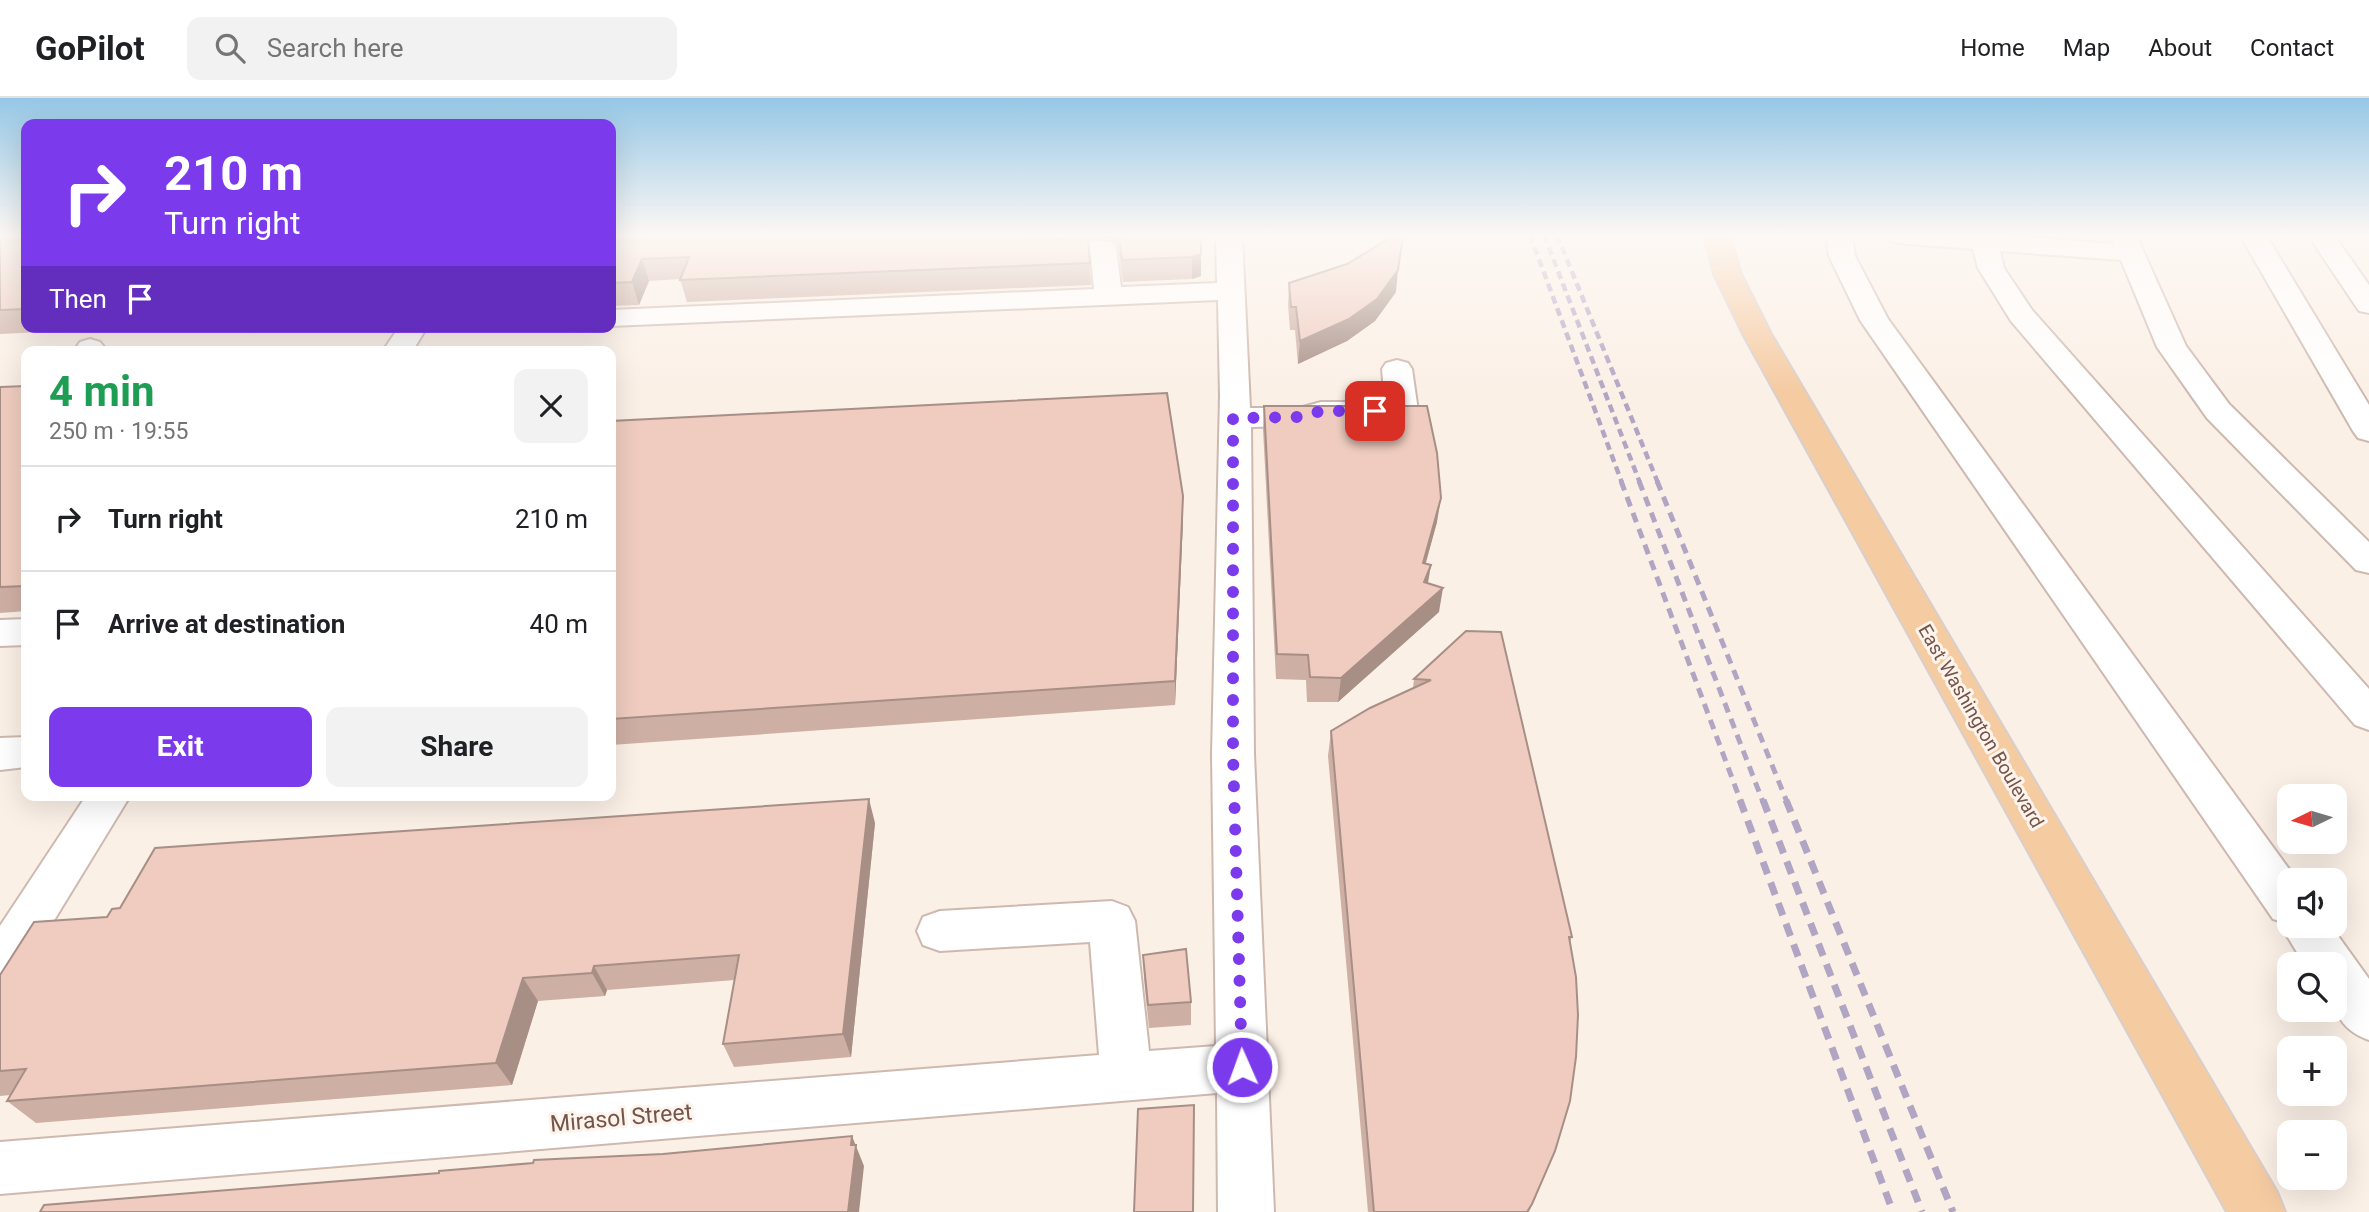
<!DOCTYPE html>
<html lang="en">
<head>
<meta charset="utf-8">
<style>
  body { margin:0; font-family:Roboto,sans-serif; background:#f2f2f2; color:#202124; height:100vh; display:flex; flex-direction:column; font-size:26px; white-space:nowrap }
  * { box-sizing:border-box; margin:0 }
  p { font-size:23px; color:#757577 }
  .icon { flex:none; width:38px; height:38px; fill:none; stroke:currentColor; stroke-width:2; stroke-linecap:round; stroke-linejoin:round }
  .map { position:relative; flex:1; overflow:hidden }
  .side { position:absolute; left:21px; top:248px; width:595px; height:455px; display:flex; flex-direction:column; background:#fff; border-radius:14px; box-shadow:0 7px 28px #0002 }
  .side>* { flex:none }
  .banner { position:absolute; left:21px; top:21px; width:595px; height:214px; border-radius:14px; box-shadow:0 7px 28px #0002; background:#7c3aed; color:#fff; overflow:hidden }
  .needle { width:46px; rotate:265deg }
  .fabs { position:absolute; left:2277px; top:686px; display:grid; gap:14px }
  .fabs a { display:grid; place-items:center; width:70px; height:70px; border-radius:14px; background:#fff; box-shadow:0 7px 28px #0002; font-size:35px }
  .pin { position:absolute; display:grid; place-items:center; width:60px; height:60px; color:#fff; margin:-30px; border-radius:14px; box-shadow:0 4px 10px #0006 }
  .me { position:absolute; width:77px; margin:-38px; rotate:358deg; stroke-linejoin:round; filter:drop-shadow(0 0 5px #0008) }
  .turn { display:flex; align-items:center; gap:24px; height:147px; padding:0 28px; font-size:32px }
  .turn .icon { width:91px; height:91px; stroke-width:2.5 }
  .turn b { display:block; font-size:49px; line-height:60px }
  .then { display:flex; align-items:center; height:66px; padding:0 28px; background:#0003; gap:14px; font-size:26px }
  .round { display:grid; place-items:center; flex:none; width:74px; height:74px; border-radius:14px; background:#f2f2f2 }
  .headline { display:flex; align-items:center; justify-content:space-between; height:119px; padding:0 28px }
  h1 { font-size:42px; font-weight:700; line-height:52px; color:#1e9e55 }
  .action { display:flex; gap:14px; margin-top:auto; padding:14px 28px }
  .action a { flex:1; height:80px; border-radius:14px; background:#7c3aed; color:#fff; font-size:28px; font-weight:700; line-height:80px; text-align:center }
  .action a+a { background:#f2f2f2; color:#202124 }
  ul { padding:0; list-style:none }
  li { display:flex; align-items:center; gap:21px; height:105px; padding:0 28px; border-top:2px solid #e0e0e0 }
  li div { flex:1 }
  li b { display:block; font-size:26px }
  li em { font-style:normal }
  header { display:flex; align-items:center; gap:42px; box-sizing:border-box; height:98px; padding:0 35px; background:#fff; border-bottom:2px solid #e0e0e0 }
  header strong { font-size:33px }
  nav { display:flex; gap:38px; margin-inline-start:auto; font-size:24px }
  .search { width:490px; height:63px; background:#f2f2f2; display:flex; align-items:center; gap:18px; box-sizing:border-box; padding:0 24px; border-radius:14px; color:#757577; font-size:26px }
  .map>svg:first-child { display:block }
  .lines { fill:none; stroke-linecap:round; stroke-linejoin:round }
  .minor-casing { stroke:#ceb9b0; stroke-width:4 }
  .major-casing { stroke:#d8cfcd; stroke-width:4 }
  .minor { fill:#fff; fill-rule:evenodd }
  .major { fill:#f5cba2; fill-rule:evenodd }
  .rail-far2 { stroke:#b1a5c4; stroke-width:4.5; stroke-dasharray:8 5; stroke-linecap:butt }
  .rail-far1 { stroke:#b1a5c4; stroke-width:5; stroke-dasharray:10 7; stroke-linecap:butt }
  .rail { stroke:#b1a5c4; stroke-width:7; stroke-dasharray:13 9; stroke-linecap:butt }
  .wall { fill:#ceafa4 }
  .shaded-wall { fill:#a78f86 }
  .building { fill:#efccbf; stroke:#a78f86; stroke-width:2 }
  .route { stroke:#7c3aed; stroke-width:12; stroke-dasharray:0 21.6 }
  .labels { text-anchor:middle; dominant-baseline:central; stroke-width:6; stroke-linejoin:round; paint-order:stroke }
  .street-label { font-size:19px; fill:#73554c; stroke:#fef4ec }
  .near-street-label { font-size:23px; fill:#73554c; stroke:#fef4ec }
</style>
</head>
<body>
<header>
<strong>GoPilot</strong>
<div class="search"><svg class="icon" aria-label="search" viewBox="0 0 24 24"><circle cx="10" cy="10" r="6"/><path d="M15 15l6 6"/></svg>Search here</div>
<nav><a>Home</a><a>Map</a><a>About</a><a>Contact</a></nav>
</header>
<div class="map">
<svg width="2369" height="1114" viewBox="0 0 2369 1114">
  <rect width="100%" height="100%" fill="#fbf0e6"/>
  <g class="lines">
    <g class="minor-casing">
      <path id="minor" d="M1061,137H1087V143L1112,144L1116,150L1121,189L1217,185L1216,137H1242L1250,310H1299L1321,304H1385L1382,271L1386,265L1397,262L1408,265L1412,271L1418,313L1413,320L1402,322H1323L1301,328L1251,329L1254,656L1274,1114H1218L1217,995L0,1096V1044L1099,957L1090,844L940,853L923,847L917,833L923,819L940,813L1112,803L1128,809L1135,823L1149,953L1216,948L1212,656L1220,298L1218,202L611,228V212L1094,191L1091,158L1065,157L1061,151Z
        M1826,137H1852L1855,158L1888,221L2297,782H2289V828H2331L2369,881V942C2330,928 2334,902 2334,866H2304L2281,828L2283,824L2273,821L1860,222L1829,158Z
        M1885,137H1999L2114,146L2110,137H2136L2186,248L2229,306L2369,444V475L2356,472L2207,320L2157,249L2121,162L2000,153L2004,170L2032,212L2369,591V632L2355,627L2011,223L1978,170L1973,151L1898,145L1889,142Z
        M2240,137H2266L2369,307V343L2358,340L2353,333Z
        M2308,137H2334L2369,187V215L2359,213Z
        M399,229H427L412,254H382Z
        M90,241L100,244L105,250L102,254H73L80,244Z
        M26,521V547L0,548V522Z
        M26,639V669L0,672V640Z
        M86,698H130L17,883L0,889V828Z"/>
    </g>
    <g class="major-casing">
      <path id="major" d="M1704,137H1730L1741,176L1771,236L2277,1094L2285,1114H2227L1743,236L1714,176Z"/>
    </g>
    <use href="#minor" class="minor"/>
    <use href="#major" class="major"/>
    <path class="rail-far2" d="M1530,137L1622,385
      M1544,137L1640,385
      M1557,137L1658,385"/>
    <path class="rail-far1" d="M1621,383L1741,704
      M1639,383L1763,704
      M1657,383L1787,704"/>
    <path class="rail" d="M1740,702L1893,1114
      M1763,702L1922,1114
      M1786,702L1953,1114"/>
  </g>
  <path class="wall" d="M0,137H26V229H140L0,236Z
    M611,137H1034V142L1090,165L1091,187L687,204L680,181L649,183L639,207L611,208Z
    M1093,137H1201V178L1192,181L1123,184L1118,149L1112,141H1093Z
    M1296,137H1385V138Z
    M1289,185L1396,194L1375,223L1347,243L1298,266L1295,232H1290L1288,207Z
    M26,288V513L0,515V289Z
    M1264,308L1437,424L1425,466L1428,485L1439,514L1338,604H1307L1306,582L1276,581L1263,331Z
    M611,323L1183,422L1175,607L611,647Z
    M1466,533L1572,839L1570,844L1555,1053L1529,1114H1368L1328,658L1331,633L1413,590L1414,581Z
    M875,725L851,959L734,969L723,946L735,882L607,892L605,898L538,903L512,987L36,1025L7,1003L11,997L0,998V877L107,819Z
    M1143,857L1191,904V927L1149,930L1144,881Z"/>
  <path class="shaded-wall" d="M1201,137V178L1192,181V159Z
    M642,161L649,183L639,207L632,184Z
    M1398,172L1396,194L1375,223L1347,243L1298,266L1300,243Z
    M1183,398V422L1175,607V583Z
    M1441,400L1437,424L1419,490L1423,465Z
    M1431,467L1427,491L1424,484Z
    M1443,490L1439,514L1338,604L1341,580Z
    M869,701L875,725L851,959L843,936Z
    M594,868L607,892L605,898L592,875Z
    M523,880L538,903L512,987L496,965Z
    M852,1038L864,1068L859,1114H848Z"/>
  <path class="building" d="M0,137H26V211L0,212Z
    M611,137H1032V142L1088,140L1090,165L680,182L689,159L642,161L632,184L611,185Z
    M1119,137H1201V156L1192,159L1122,162Z
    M1395,137H1403L1398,172L1377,201L1349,221L1300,243L1296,209H1291L1289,185L1347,166Z
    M26,288V488L0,489V289Z
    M1167,295L1183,398L1175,583L611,621V323Z
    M1264,308H1427L1437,355L1441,400L1423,465L1431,467L1424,484L1443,490L1341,580L1310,579L1308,557L1277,556Z
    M1466,533L1501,534L1572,839H1569L1576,879L1578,917L1576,959L1570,1003L1555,1053L1532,1106L1527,1114H1374L1331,633L1370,610L1431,582L1414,581Z
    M869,701L843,936L723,946L739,857L594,868L592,875L523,880L496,965L7,1003L26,971L0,973V877L34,824L107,819L112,811L120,810L155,750Z
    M1186,851L1191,904L1148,907L1143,857Z
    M1194,1007L1193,1114H1134L1138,1011Z
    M852,1038L851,1047H856L848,1114H40L44,1107L439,1075V1073L533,1065L534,1062L663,1056Z"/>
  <linearGradient id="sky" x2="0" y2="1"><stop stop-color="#96c7e6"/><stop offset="0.47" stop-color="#fdf8f4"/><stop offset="1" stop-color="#fdf8f4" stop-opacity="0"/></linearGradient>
  <rect width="2369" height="293" fill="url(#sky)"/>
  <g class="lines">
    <path class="route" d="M1242,969L1233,656V320L1301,319L1321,313H1375"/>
  </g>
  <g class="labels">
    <g class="street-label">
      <text transform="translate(1981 628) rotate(60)">East Washington Boulevard</text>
    </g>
    <g class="near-street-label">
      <text transform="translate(621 1020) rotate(-5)">Mirasol Street</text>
    </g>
  </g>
</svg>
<div class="fabs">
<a><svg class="needle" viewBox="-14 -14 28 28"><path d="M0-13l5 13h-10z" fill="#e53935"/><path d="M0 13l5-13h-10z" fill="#757577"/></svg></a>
<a><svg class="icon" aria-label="sound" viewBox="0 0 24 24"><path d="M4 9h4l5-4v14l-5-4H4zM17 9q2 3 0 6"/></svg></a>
<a><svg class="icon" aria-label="search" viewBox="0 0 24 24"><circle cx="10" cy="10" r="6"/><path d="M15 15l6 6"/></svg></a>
<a>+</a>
<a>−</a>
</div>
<div class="pin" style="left:1375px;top:313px;background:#d93025"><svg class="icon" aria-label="arrive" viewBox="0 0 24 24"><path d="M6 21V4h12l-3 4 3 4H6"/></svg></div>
<svg class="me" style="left:1242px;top:969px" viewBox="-20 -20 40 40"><circle r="17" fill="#7c3aed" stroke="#fff" stroke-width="3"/><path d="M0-11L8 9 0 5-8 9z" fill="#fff"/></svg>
<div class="banner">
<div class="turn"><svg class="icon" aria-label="right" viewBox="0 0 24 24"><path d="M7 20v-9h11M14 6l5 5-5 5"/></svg><div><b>210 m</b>Turn right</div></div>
<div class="then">Then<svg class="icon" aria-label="arrive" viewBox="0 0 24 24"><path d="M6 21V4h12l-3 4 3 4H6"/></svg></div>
</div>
<section class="side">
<div class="headline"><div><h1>4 min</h1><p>250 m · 19:55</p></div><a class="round"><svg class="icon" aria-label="close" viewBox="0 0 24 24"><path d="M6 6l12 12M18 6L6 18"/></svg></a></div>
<ul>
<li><svg class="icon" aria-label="right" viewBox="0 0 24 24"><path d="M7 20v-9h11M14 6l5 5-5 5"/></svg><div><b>Turn right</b></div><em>210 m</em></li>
<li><svg class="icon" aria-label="arrive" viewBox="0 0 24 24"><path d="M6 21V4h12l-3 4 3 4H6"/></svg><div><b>Arrive at destination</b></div><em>40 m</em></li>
</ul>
<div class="action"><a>Exit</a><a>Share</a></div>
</section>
</div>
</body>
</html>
